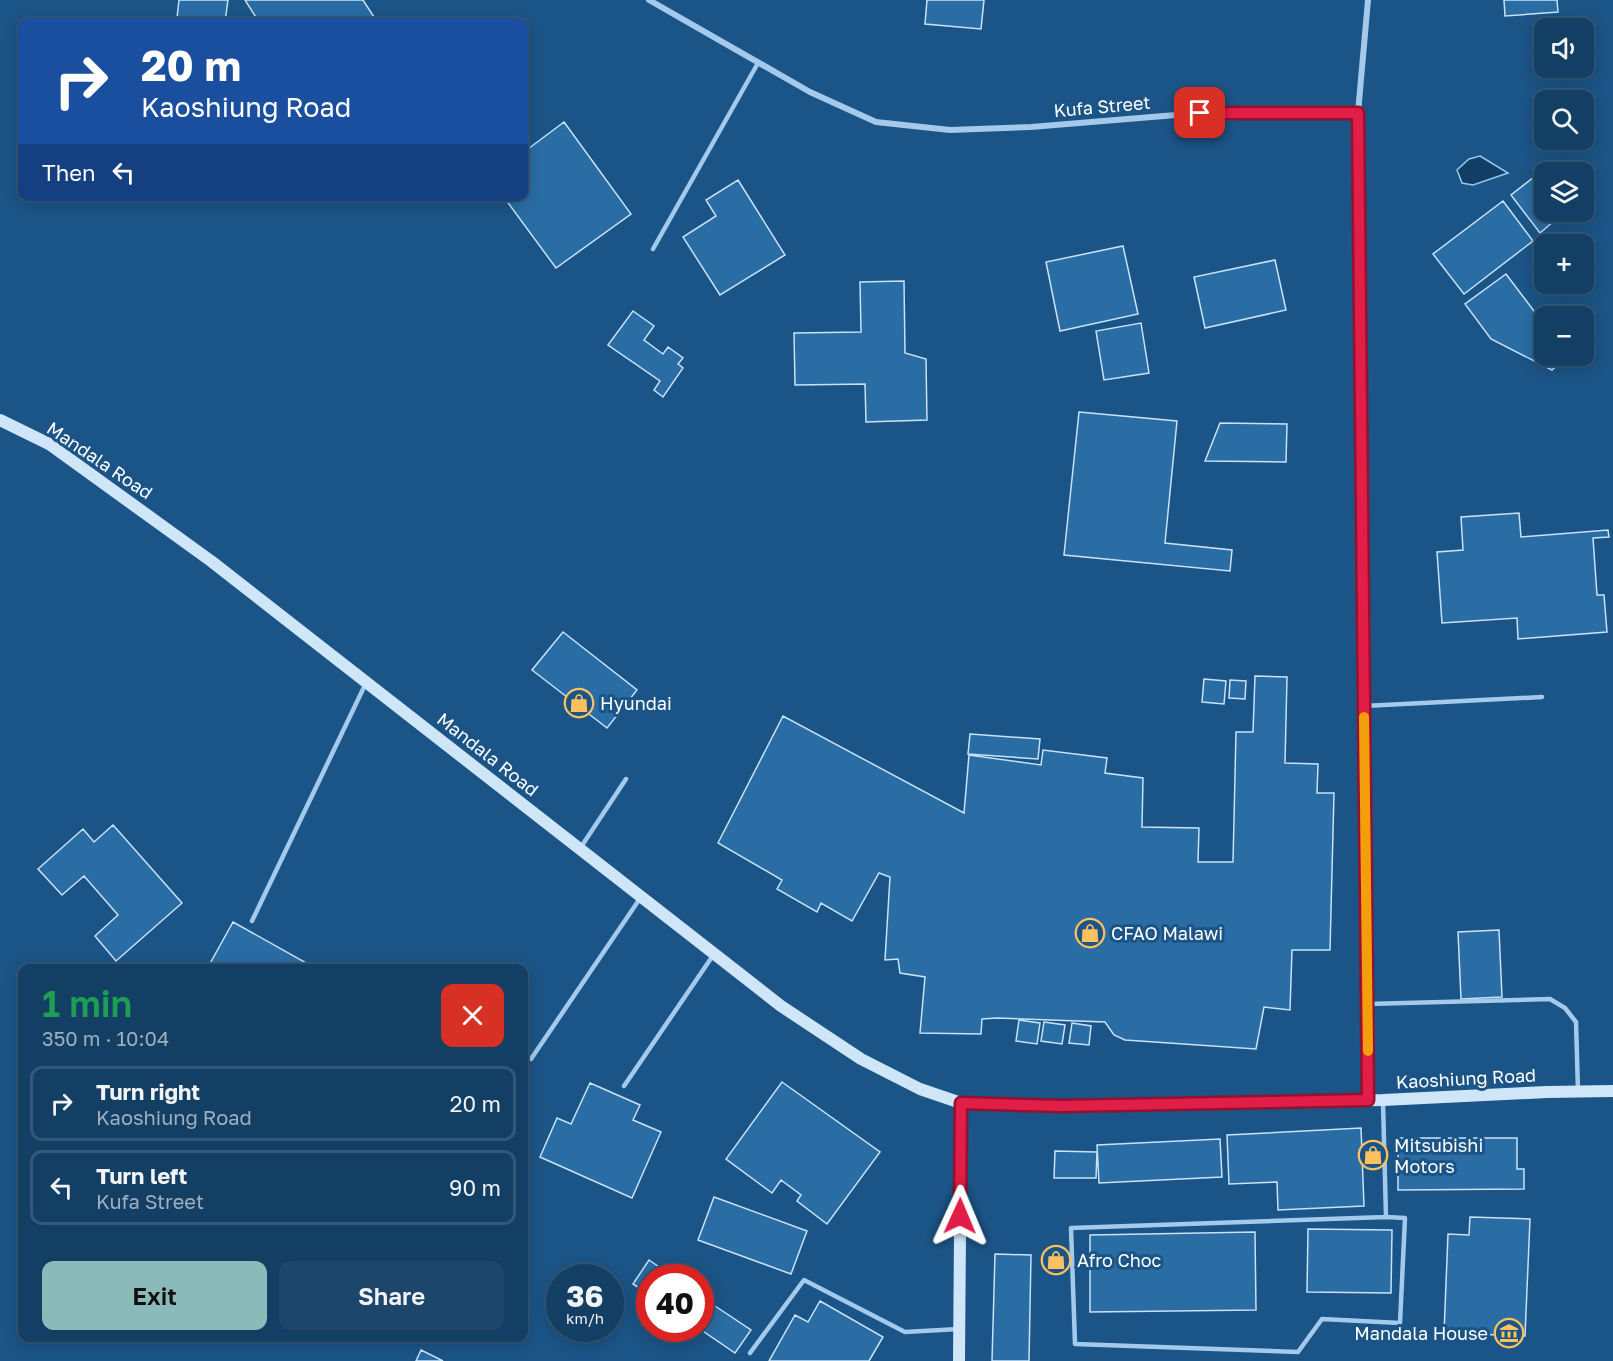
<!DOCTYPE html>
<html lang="en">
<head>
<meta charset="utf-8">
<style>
  body { margin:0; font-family:"Golos Text",sans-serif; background:#1d466a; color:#f1f3f6; height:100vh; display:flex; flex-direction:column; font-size:22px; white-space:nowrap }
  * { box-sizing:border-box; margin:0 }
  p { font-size:20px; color:#9dafbf }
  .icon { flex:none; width:33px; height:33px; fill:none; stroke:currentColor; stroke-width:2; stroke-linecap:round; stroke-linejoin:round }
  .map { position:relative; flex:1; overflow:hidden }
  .sheet { position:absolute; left:18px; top:964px; width:510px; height:378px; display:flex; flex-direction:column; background:#143f64; border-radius:12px; box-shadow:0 3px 15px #0003,0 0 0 2px #335878 }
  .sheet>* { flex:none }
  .top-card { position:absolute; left:18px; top:18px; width:510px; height:183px; border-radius:12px; box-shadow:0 3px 15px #0003,0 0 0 2px #335878; background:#1a4fa0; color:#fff; overflow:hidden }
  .fabs { position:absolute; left:1534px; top:18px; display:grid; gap:12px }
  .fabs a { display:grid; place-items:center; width:60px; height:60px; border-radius:12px; background:#143f64; box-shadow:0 3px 15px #0003,0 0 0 2px #335878; font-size:30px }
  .speed { position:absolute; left:546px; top:1264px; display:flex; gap:12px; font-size:30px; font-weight:700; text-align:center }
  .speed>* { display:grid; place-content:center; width:78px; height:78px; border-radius:50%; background:#143f64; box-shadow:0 3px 15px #0003,0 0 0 2px #335878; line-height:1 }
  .speed small { font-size:15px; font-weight:400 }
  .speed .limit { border:9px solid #d22; background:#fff; color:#111 }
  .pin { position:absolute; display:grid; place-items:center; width:51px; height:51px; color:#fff; margin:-26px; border-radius:12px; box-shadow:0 3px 9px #0006 }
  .me { position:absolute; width:66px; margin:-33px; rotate:1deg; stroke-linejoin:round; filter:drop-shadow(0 0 4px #0008) }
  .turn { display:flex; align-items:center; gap:21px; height:126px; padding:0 24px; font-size:27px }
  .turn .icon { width:78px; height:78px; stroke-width:2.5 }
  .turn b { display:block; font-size:42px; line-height:51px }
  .then { display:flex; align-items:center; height:57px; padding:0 24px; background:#0003; gap:12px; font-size:22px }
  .round { display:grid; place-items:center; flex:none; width:63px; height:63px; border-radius:12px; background:#1d466a }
  .head { display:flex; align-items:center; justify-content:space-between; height:102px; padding:0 24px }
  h1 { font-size:36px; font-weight:600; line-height:45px; color:#1e9e55 }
  .button { display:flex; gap:12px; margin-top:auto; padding:12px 24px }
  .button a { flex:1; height:69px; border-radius:12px; background:#8bbbb9; color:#111; font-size:24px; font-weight:600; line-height:69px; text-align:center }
  .button a+a { background:#1d466a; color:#f1f3f6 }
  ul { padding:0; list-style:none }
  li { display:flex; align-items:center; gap:18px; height:75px; margin:0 12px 9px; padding:0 12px; border:3px solid #335878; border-radius:12px }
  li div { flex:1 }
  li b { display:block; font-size:22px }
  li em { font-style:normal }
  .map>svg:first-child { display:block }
  .water { fill:#123d64; stroke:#96c7ee; stroke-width:1.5 }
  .building { fill:#2a6ca4; stroke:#c8e2f9; stroke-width:1.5 }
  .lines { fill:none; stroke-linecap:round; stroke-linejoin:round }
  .lane { stroke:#a3caec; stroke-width:4.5 }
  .street { stroke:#a3caec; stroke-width:6 }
  .secondary { stroke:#cfe5f8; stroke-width:12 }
  .route-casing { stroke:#92132f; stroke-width:15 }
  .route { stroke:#e11d48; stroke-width:10 }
  .slow { stroke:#f59e0b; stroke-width:10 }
  .labels { text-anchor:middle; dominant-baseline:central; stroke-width:6; stroke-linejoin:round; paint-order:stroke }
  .street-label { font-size:18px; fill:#fff; stroke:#1b5486 }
  .poi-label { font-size:18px; fill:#fff; stroke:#1b5486; text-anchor:start }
</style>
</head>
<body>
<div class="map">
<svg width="1613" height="1361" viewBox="0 0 1613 1361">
  <rect width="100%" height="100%" fill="#1b5486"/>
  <path class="water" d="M1480,156L1508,173L1473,185L1462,183L1457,170L1469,159Z"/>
  <path class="building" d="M179,0H228L225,22H206L177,18Z
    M245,0H363L374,17L364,22H259Z
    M927,0H984L981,29L925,24Z
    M1504,0H1557L1558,12L1505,16Z
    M564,122L631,214L556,268L503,196H524V152Z
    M1534,177L1545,192V212H1559L1561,215L1540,233L1511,195Z
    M738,180L785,255L720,295L683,237L716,216L706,200Z
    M1503,201L1533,241L1464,294L1433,254Z
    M1123,246L1138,314L1060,331L1046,262Z
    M1275,260L1286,310L1205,328L1194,277Z
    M1506,274L1543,323H1545V356H1567L1552,370L1491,339L1465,304Z
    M904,281L905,353L926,359L927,420L866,422L865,384L795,385L794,333L861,332L860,282Z
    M633,311L654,326L644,340L663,354L668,347L683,358L678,364L683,368L663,397L654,390L660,381L608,345Z
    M1141,323L1149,373L1104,380L1096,331Z
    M1079,412L1177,421L1165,543L1232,550L1230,571L1064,555Z
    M1220,423L1287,424L1286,462L1205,461Z
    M1519,513L1521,537L1608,530L1609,537L1593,538L1597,595H1604L1607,632L1518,639L1517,618L1442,623L1437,552L1463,550L1461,517Z
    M563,632L637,690L607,728L532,670Z
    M1255,676L1287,677L1285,763L1318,764L1317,793H1334L1330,950H1292L1290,1010L1264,1007L1256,1049L1125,1040L1114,1035L1105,1022L997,1018L982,1019L981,1034L920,1033L925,977L900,973L898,959L885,960L890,877L879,873L852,921L821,903L817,912L777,889L782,880L718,843L783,716L964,813L969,755L1041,765L1043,750L1107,758L1105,773L1143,778L1142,827L1199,828L1198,862H1233L1236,732H1253Z
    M1204,679L1226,681L1224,704L1202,702Z
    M1230,680L1246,681L1245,699L1229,698Z
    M970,734L1040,739L1038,759L968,754Z
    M113,825L182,903L116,961L95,936L118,915L84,876L62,895L38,869L83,829L94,842Z
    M233,922L317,969H207Z
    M1499,930L1502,997L1461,999L1458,932Z
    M1019,1020L1040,1023L1037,1044L1016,1041Z
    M1044,1022L1065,1025L1062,1044L1041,1041Z
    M1072,1023L1091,1026L1089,1045L1069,1043Z
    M782,1082L880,1152L827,1224L797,1201L801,1195L781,1180L772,1193L726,1159Z
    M590,1083L640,1105L633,1120L661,1132L632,1198L540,1157L557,1118L571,1124Z
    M1361,1128L1364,1206L1278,1210L1277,1182L1229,1184L1227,1135Z
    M1398,1138H1517V1169H1524V1189L1398,1190Z
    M1220,1139L1222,1177L1099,1183L1097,1145Z
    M1055,1151L1097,1152L1096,1178H1054Z
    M714,1197L807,1231L791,1274L698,1240Z
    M1470,1217L1530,1219L1525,1336L1444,1333L1448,1234L1469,1235Z
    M1308,1229L1392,1230L1391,1293L1307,1292Z
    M1255,1232L1256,1310L1090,1312V1235Z
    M995,1254L1031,1255L1029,1361H992Z
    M649,1260L675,1278H650V1295L633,1284Z
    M700,1296L751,1330L735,1353L700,1329Z
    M820,1301L883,1337L869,1361H769L795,1315L808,1322Z
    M421,1350L443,1361H416Z"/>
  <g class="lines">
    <path class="lane" d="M653,249L758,63
      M1364,706L1542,697
      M581,847L626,779
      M252,921L365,685
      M1367,1004L1550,999L1565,1008L1576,1022L1578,1091
      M531,1059L641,897
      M624,1086L714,954
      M1383,1102L1386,1217L1071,1228L1075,1344L1298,1352L1322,1319L1400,1323L1405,1218L1386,1217
      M750,1353L804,1280L905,1332L959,1329"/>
    <path class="street" d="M649,0L810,92L876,122L950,130L1031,127L1200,113H1358L1369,1100
      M1358,113L1368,0"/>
    <path class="secondary" d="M0,420L49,444L211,561L781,1006L861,1059L920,1089L961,1103L1062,1106L1383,1100L1547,1092L1613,1091
      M959,1361L961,1103"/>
  </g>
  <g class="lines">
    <g class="route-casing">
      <path id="route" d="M960,1216L961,1103L1062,1106L1368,1100L1358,113H1200"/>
    </g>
    <use href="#route" class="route"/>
    <path class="slow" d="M1364,717L1368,1051"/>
  </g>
  <defs>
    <g id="shop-ring" transform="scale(1.5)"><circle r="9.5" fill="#1b5486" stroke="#fdc15f" stroke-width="1.5"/><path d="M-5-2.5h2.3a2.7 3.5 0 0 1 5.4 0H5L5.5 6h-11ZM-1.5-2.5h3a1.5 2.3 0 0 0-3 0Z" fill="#fdc15f"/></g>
    <g id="museum-ring" transform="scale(1.5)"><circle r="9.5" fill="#1b5486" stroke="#fdc15f" stroke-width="1.5"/><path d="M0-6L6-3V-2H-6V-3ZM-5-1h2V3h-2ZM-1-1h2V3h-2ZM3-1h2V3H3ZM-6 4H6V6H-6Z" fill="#fdc15f"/></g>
  </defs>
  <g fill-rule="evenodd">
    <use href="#shop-ring" x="579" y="703"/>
    <use href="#shop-ring" x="1090" y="933"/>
    <use href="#shop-ring" x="1373" y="1155"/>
    <use href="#shop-ring" x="1056" y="1260"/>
    <use href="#museum-ring" x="1509" y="1333"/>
  </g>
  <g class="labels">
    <g class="street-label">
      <text transform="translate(1102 106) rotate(-5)">Kufa Street</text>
      <text transform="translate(100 460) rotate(34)">Mandala Road</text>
      <text transform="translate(488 754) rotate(38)">Mandala Road</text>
      <text transform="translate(1466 1078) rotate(-3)">Kaoshiung Road</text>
    </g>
    <g class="poi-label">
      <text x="600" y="703">Hyundai</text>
      <text x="1111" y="933">CFAO Malawi</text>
      <text x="1394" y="1145">Mitsubishi<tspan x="1394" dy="21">Motors</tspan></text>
      <text x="1077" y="1260">Afro Choc</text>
      <text x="1488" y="1333" text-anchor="end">Mandala House</text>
    </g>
  </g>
</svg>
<div class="fabs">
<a><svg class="icon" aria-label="sound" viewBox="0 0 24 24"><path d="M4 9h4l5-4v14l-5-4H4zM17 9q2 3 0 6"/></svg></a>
<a><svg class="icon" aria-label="search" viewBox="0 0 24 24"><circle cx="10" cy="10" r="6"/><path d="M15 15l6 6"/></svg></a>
<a><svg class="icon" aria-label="layers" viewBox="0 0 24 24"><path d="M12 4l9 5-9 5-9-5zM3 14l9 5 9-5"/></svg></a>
<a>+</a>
<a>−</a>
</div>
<div class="speed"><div>36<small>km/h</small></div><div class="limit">40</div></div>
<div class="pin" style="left:1200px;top:113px;background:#d93025"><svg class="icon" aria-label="arrive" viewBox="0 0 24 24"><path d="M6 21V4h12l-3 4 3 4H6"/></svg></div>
<svg class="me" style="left:960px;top:1216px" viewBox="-20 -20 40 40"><path d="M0-17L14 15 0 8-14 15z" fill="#e11d48" stroke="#fff" stroke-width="4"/></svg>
<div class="top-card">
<div class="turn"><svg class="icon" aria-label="right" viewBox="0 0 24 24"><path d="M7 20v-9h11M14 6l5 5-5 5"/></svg><div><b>20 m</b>Kaoshiung Road</div></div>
<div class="then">Then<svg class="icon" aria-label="left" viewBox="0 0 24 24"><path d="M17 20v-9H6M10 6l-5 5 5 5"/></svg></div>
</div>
<section class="sheet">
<div class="head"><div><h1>1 min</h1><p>350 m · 10:04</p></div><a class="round" style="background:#d93025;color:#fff"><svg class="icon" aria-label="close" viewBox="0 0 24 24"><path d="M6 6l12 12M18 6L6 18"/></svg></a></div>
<ul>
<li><svg class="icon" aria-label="right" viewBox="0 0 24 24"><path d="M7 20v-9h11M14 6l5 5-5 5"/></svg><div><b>Turn right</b><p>Kaoshiung Road</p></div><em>20 m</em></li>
<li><svg class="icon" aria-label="left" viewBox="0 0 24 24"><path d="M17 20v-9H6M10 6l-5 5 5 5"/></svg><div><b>Turn left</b><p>Kufa Street</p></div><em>90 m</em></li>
</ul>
<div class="button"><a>Exit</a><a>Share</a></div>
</section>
</div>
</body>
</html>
